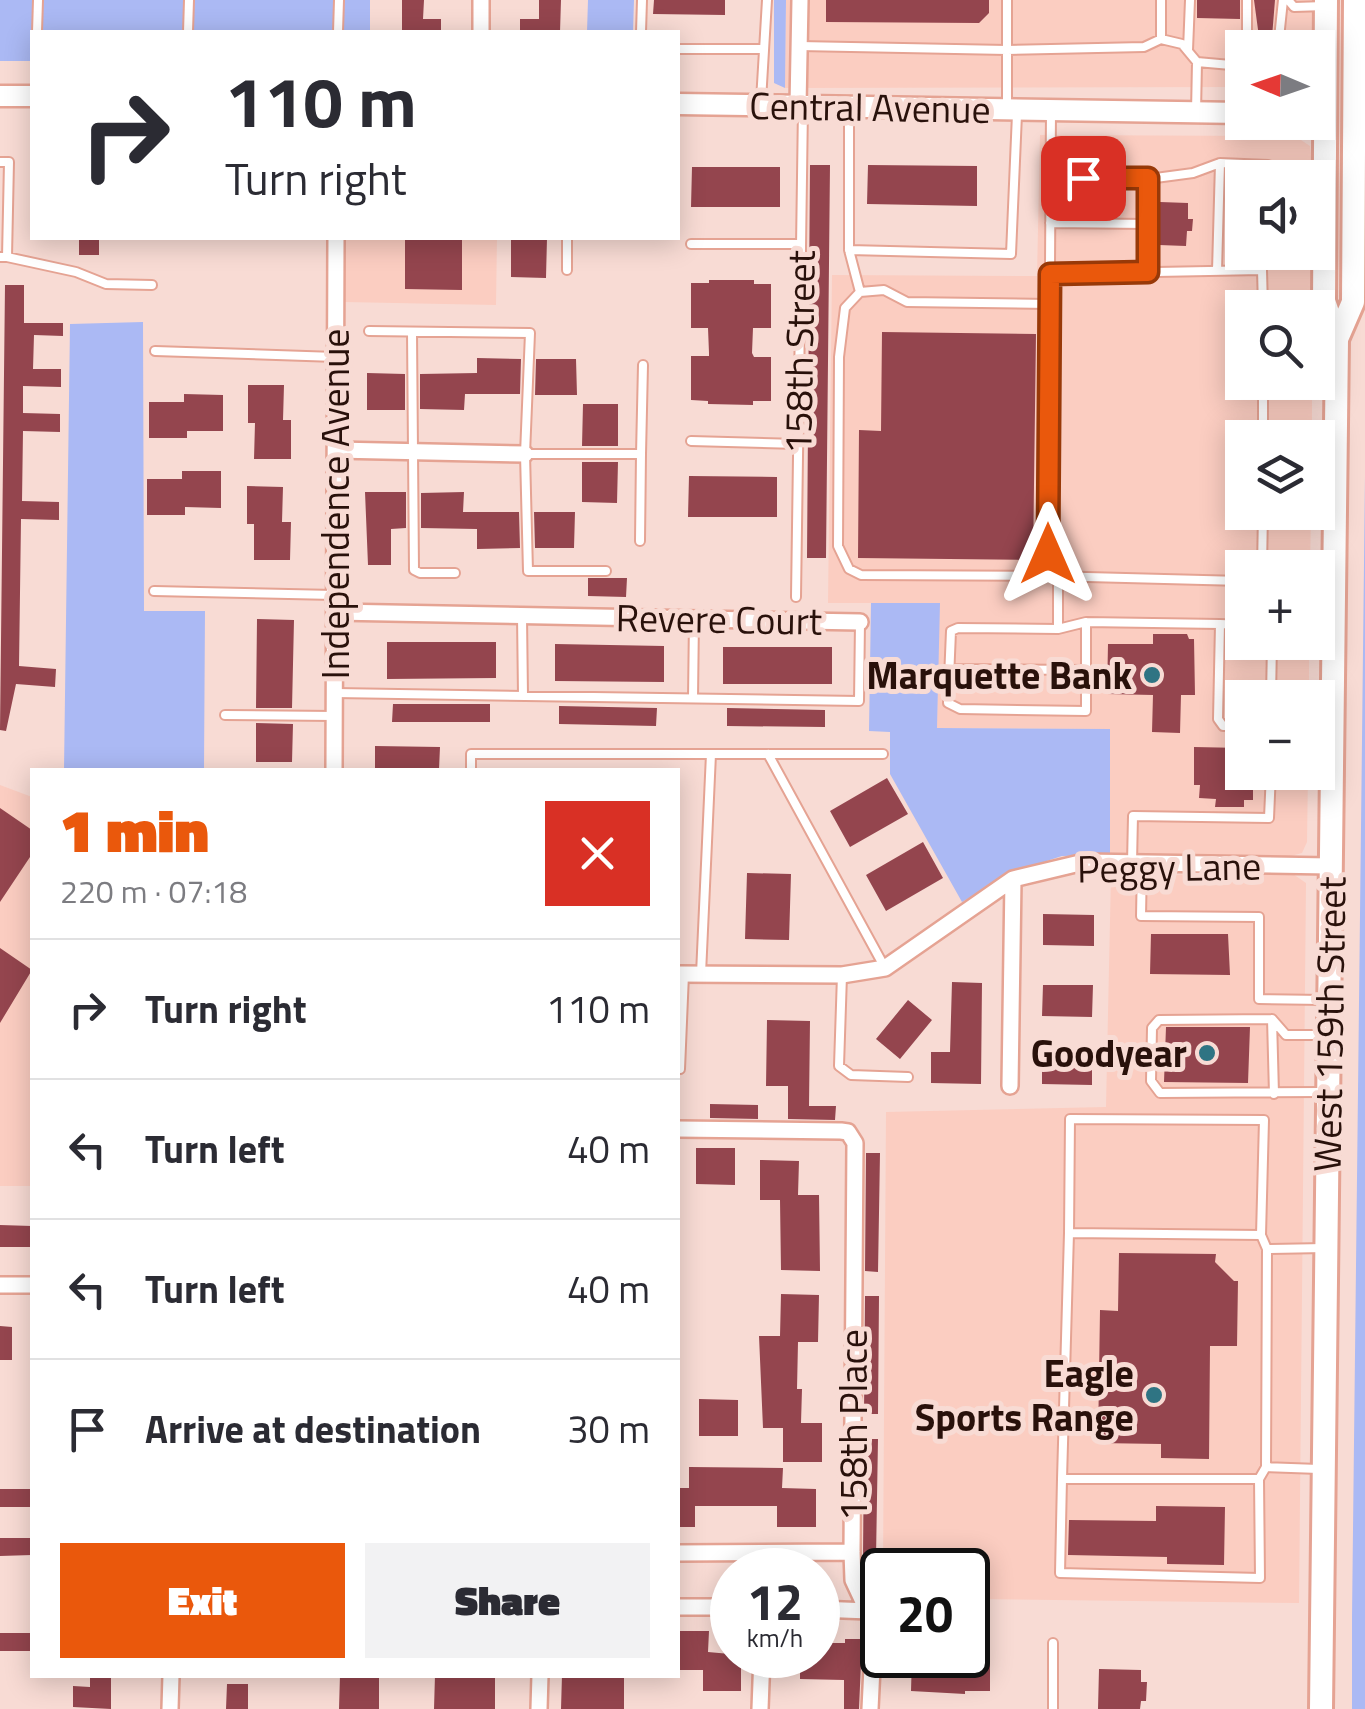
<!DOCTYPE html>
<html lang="en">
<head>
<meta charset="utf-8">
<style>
  body { margin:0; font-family:"Titillium Web",sans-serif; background:#f2f2f3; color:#2b2b33; height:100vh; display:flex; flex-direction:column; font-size:38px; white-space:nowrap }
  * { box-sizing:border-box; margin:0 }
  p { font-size:32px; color:#7c7c81 }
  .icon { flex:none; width:55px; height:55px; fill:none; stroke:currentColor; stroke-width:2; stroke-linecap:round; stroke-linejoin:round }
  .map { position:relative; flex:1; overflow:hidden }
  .drawer { position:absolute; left:30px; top:768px; width:650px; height:910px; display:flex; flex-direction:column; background:#fff; border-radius:0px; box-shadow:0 5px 25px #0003 }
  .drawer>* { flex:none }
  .guide { position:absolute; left:30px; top:30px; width:650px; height:210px; border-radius:0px; box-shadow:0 5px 25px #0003; background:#fff; color:#2b2b33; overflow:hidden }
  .needle { width:65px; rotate:272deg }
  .buttons { position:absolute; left:1225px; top:30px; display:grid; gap:20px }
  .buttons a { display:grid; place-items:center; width:110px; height:110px; border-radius:0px; background:#fff; box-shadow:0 5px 25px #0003; font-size:50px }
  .speed { position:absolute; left:710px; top:1548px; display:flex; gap:20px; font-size:50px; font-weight:700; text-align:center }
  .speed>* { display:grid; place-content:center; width:130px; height:130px; border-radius:50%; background:#fff; box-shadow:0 5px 25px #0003; line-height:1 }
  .speed small { font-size:25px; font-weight:400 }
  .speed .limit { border:5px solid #111; border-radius:15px; background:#fff; color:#111 }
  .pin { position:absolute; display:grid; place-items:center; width:85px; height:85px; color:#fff; margin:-42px; border-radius:20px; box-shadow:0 5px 15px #0006 }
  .me { position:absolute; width:110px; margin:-55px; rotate:0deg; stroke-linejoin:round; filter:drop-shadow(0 0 8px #0008) }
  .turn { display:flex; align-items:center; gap:35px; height:210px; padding:0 30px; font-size:45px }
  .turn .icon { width:130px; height:130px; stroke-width:2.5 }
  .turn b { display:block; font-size:70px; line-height:85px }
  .round { display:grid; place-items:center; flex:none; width:105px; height:105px; border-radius:0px; background:#f2f2f3 }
  .head { display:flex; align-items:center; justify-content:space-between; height:170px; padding:0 30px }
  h1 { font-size:60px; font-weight:800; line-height:75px; color:#ea580c }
  .button { display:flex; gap:20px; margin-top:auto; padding:20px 30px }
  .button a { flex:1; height:115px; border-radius:0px; background:#ea580c; color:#fff; font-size:40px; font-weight:800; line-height:115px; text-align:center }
  .button a+a { background:#f2f2f3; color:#2b2b33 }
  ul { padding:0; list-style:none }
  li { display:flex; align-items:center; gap:30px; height:140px; padding:0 30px; border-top:2px solid #e1e1e2 }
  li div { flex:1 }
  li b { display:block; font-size:38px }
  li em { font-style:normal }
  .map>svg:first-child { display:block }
  .built { fill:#fbcdc1 }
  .green { fill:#abb9f4 }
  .building { fill:#94454e }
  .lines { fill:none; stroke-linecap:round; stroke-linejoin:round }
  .lane-casing { stroke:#e5a393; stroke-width:12 }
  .street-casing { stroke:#e5a393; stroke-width:20 }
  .secondary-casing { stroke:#e5a393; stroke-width:25 }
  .primary-casing { stroke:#e5a393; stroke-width:28 }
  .lane { stroke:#fff; stroke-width:8 }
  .street { stroke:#fff; stroke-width:15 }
  .secondary { stroke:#fff; stroke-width:20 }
  .primary { stroke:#fff; stroke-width:22 }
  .route-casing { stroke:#983908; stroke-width:25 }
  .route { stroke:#ea580c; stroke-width:18 }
  .poi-dot { fill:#2f7483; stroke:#f8dbd4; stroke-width:4 }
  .labels { text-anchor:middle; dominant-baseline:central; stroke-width:10; stroke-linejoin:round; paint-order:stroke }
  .street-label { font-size:38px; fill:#29110b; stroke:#f8dbd4 }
  .poi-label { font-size:38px; font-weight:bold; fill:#29110b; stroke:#f8dbd4; text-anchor:end }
</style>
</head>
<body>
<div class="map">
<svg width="1365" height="1709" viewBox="0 0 1365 1709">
  <rect width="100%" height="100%" fill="#f8dbd4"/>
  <path class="built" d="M786,0H1315L1316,47L1242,48V87L785,88Z
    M1040,135L1295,136L1310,146L1314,177L1242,178V252L1314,253L1313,307L1242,308V382L1312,383V437L1242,438V512L1311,513L1310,567L1242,568V642L1309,643V697L1242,698V772L1308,773L1307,842L1302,853L1291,856L1110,855V729L937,728L939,603H828L832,275L1037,276Z
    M344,238H497L496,305L344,302Z
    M0,785L32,797V1186H0Z
    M1293,874L1306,883L1299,1603L968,1599V1570H883L886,1112L1106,1107L1111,875Z"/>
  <path class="green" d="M0,0H370V32H32V61H0Z
    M588,0H634L633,32H587Z
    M774,0H786L785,88L774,83Z
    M143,322L144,611H205L204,770H64L70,324Z
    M1365,476V1709H1352V1618Z
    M871,603H940L937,728L1110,729V855L1062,856L1016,871L962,902L890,774V732L869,731Z"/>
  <path class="building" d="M402,0H424L423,19H441V32H402Z
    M539,0H561L560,32H520V19H539Z
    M654,0H725V15L653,14Z
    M826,0H989V13L979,23L826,22Z
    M1197,0H1240V19L1197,18Z
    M1254,0H1275L1272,37H1259Z
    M810,165H830L826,558H807Z
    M868,165L977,166V206L867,204Z
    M692,167H780V207H691Z
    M1231,171H1242V249H1230Z
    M1160,202L1188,203V219H1193L1192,231H1187L1186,246L1159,245Z
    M79,238H99V255H79Z
    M405,238H462V290L405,289Z
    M511,238H547L546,278L511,277Z
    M709,280H754V284H771V328H753L752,353L754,357H771V401H753V405L708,404V401L691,400V356H709V353L708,328H691V283H709Z
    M5,285H24V323H63V336L34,335L33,369H61V387L23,386V413L60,414V432L23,431L22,501L59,502V520L21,519L19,666L56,669L55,687L16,684L6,731L0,730Z
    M882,332L1036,334L1033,560L858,558L859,430L881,431Z
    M477,358L521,359L520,394H465L464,410L420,409V374L477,373Z
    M536,359H576L577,395H535Z
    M367,373L405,374V410H367Z
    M248,385H284L283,420H291V459H254L255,423H248Z
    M184,394L223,395V431H187V438H149V402H184Z
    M583,404H618V446H582Z
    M582,462H618L617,503L582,502Z
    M182,471H221V508L185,507V515H147V479H182Z
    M689,476L777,477V517H688Z
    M247,486L283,487L282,522H291L290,560H254V524H247Z
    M365,492H406V528L391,529V565H368Z
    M464,492L463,512H519L520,548L477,549V529L421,528V493Z
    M534,512H575L574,548H535Z
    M588,578H627L626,597L588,596Z
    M257,619L294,620L292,708H256Z
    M1153,634H1187L1189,639H1194L1195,695H1181L1180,733L1152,732L1153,695L1107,694L1108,644H1153Z
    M387,642H496V678L387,679Z
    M555,644L664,646V682L555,681Z
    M723,647H832V684H723Z
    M393,704H490V722H392Z
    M559,706L657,708L656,726L559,724Z
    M727,708L825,710V727L727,726Z
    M256,723L293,724L292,762H256Z
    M375,746L440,747L439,770H375Z
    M1194,747L1242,748L1245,786H1253V800H1244V807H1215L1216,799L1199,798L1200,785H1194Z
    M887,778L908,814L850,847L830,811Z
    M0,808L32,830V854L0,902Z
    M923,842L943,878L886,911L866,875Z
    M747,873L791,874L789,940L745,939Z
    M1043,914L1094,915V946L1043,945Z
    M1151,934H1228L1230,975L1150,974Z
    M0,948L32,970L0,1023Z
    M952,982L982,983L981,1084L931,1083V1052H950Z
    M1043,985H1093L1092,1017L1042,1016Z
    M908,1000L932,1020L900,1059L876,1039Z
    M767,1020L810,1021L809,1106H836L835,1120L788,1119V1086H766Z
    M1166,1027H1250L1248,1083L1164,1082Z
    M1042,1053L1092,1054V1085L1042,1084Z
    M710,1104L758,1105V1119L710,1118Z
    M696,1148H735V1185L696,1184Z
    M866,1153H880L878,1272L865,1271Z
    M760,1160L799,1161L798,1195H819L820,1271L781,1270L780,1200H760Z
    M0,1225L32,1226V1247H0Z
    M1119,1253L1216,1254L1215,1262L1234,1281H1238L1237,1346H1210L1209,1459L1161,1458V1444L1098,1443L1100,1310L1118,1311Z
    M781,1294L819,1295L818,1342H798L797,1389H802L801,1423H822V1462H783V1428H763L759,1336H780Z
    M865,1296H879L878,1414H864Z
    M0,1326L12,1327V1360H0Z
    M699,1399L738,1400V1436H699Z
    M864,1439H878L876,1558L863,1557Z
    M689,1467L783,1468L782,1488L816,1489V1527H777V1506H695V1527H678V1488H689Z
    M0,1489H32V1507H0Z
    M1156,1506L1225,1507L1224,1565L1167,1564V1557L1068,1555L1069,1520L1156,1521Z
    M0,1538H32V1555L0,1556Z
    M678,1631H709L708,1652L741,1655V1691H703V1670H678Z
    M0,1633H32V1651H0Z
    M845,1639H862L859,1709H844V1680L800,1679V1655H818V1643H845Z
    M912,1656H990V1691H965V1694L911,1691Z
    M1099,1669L1141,1670V1682H1147L1146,1701H1141L1140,1709H1098Z
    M90,1675H111V1709L73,1707V1686L90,1687Z
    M340,1675H379V1709H339Z
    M435,1675H495V1709H434Z
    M562,1675H624V1709H561Z
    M227,1684H248V1709H226Z"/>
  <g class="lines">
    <g class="lane-casing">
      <path id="lane" d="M1161,0V39L1182,44L1197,62
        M1288,0L1294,7L1325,6
        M37,32L38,0
        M188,32L189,0
        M338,32L339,0
        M641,32L642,0
        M799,46L1007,50L1144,47L1161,39
        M1247,48V0
        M1278,48L1283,0
        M678,49H763
        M1188,50L1190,0
        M761,101L767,0
        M1007,105V0
        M849,107V250L1011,254L1017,114
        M1051,110L1048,576L1242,581
        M1196,112L1197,62L1242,66
        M0,162H9L7,257H0
        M1050,177L1148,179
        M1050,223L1148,224
        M691,244H801
        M849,250L860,292
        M7,257L76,272L106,284L152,285
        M567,270V238
        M1262,270L1263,252
        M1217,271L1220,163
        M1148,272V179L1193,173L1220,163L1268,165V178
        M1050,274L1262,270L1263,308
        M369,331L530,333L525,454L528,571H606
        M412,332L414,570L420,573H455
        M155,351L336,357
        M1263,438V382
        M691,441L798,444
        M525,454H641L640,541
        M641,454L643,365
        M1262,568L1263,512
        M1048,576L861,575L849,569L838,546L839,357L845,308L860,292L884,290L907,302L1049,304
        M1058,576V629
        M154,591L335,595
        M796,597L803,107
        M522,616L523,696
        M1086,622V711L960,709L948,703L951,631L958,628L1058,629Z
        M1086,622L1220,624L1218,719L1223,726H1242
        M1220,624L1242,625
        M1272,643L1328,645
        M950,669L1086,670
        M335,693L859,701L860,622
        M693,698L694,619
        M1271,698L1272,642
        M225,715L335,716
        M768,754L885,968
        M471,770V754H883
        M1132,863L1133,816L1269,818L1271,772
        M1142,863L1141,916L1259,917V999L1324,1000
        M701,974L711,754
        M842,975L839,1066L851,1075L908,1077
        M1272,1019L1274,1094
        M680,1069L684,974
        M1323,1092L1160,1093L1151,1081L1152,1028L1159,1020L1272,1019L1286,1035H1326
        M1069,1233L1070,1119L1264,1120L1261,1235
        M1266,1467L1267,1249
        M1319,1469L1266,1467L1259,1479H1062L1069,1233L1261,1235L1267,1249L1325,1248
        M1062,1479L1060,1573L1260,1578L1259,1479
        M1053,1709V1643"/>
    </g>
    <g class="street-casing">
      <path id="street" d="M481,32V0
        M798,106L800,0
        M336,450L525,454
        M335,612L860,622
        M334,770L336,238
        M678,974L842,975L885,968L1013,879L1084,862L1330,866
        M1010,1086L1013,879
        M678,1129L841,1131L848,1132L855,1143L852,1552L853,1580L874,1625L870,1709
        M0,1285H32
        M678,1553L852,1552
        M678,1607H732
        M818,1609L869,1611
        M170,1709L171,1675
        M539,1709L540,1675
        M760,1709L762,1655"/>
    </g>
    <g class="secondary-casing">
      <path id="secondary" d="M0,96H32
        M678,104L1242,113"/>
    </g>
    <g class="primary-casing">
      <path id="primary" d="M1337,339L1353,302L1355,0
        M1321,1709L1337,339L1324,301L1326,0"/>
    </g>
    <use href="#lane" class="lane"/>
    <use href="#street" class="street"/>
    <use href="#secondary" class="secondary"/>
    <use href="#primary" class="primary"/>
  </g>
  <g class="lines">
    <g class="route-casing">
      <path id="route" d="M1048,554L1050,274L1148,272V178H1083"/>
    </g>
    <use href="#route" class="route"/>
  </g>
  <g class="poi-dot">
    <circle cx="1152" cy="675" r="10"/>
    <circle cx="1207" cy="1053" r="10"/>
    <circle cx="1154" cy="1395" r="10"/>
  </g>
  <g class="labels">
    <g class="street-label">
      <text transform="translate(870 107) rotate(1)">Central Avenue</text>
      <text transform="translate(799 352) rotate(-89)">158th Street</text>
      <text transform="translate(335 504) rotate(-90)">Independence Avenue</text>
      <text transform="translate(719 619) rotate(1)">Revere Court</text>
      <text transform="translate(1169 867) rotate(-1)">Peggy Lane</text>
      <text transform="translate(1329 1024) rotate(-89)">West 159th Street</text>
      <text transform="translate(853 1425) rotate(-90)">158th Place</text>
    </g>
    <g class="poi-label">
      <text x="1132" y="675">Marquette Bank</text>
      <text x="1187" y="1053">Goodyear</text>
      <text x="1134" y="1373">Eagle<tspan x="1134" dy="44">Sports Range</tspan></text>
    </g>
  </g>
</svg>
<div class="buttons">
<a><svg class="needle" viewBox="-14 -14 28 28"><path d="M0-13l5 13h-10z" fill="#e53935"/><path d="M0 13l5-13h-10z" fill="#7c7c81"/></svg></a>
<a><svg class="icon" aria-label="sound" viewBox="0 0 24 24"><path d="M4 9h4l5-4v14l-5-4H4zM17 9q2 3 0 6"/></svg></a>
<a><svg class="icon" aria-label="search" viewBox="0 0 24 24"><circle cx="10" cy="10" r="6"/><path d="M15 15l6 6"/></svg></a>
<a><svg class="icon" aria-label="layers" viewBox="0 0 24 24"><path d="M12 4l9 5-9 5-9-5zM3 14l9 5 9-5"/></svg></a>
<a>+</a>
<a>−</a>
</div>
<div class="speed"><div>12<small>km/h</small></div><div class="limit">20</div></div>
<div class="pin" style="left:1083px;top:178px;background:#d93025"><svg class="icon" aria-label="arrive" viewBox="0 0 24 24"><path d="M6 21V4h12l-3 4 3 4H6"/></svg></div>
<svg class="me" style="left:1048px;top:554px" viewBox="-20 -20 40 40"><path d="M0-17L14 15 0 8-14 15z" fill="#ea580c" stroke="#fff" stroke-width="4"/></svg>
<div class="guide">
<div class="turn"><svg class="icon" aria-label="right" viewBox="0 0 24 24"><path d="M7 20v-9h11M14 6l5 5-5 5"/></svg><div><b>110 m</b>Turn right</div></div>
</div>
<section class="drawer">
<div class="head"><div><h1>1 min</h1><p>220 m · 07:18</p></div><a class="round" style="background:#d93025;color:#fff"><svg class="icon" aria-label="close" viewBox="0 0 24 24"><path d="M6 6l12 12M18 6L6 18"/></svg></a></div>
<ul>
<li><svg class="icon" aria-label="right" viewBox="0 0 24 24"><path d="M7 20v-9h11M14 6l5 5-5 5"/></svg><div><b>Turn right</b></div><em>110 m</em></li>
<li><svg class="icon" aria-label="left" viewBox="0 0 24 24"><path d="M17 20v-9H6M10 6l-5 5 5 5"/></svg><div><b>Turn left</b></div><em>40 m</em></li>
<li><svg class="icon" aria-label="left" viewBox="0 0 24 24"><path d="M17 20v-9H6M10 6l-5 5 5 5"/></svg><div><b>Turn left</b></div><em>40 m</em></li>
<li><svg class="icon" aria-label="arrive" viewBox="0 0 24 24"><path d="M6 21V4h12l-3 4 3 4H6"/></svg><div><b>Arrive at destination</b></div><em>30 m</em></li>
</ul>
<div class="button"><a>Exit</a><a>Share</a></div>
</section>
</div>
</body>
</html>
